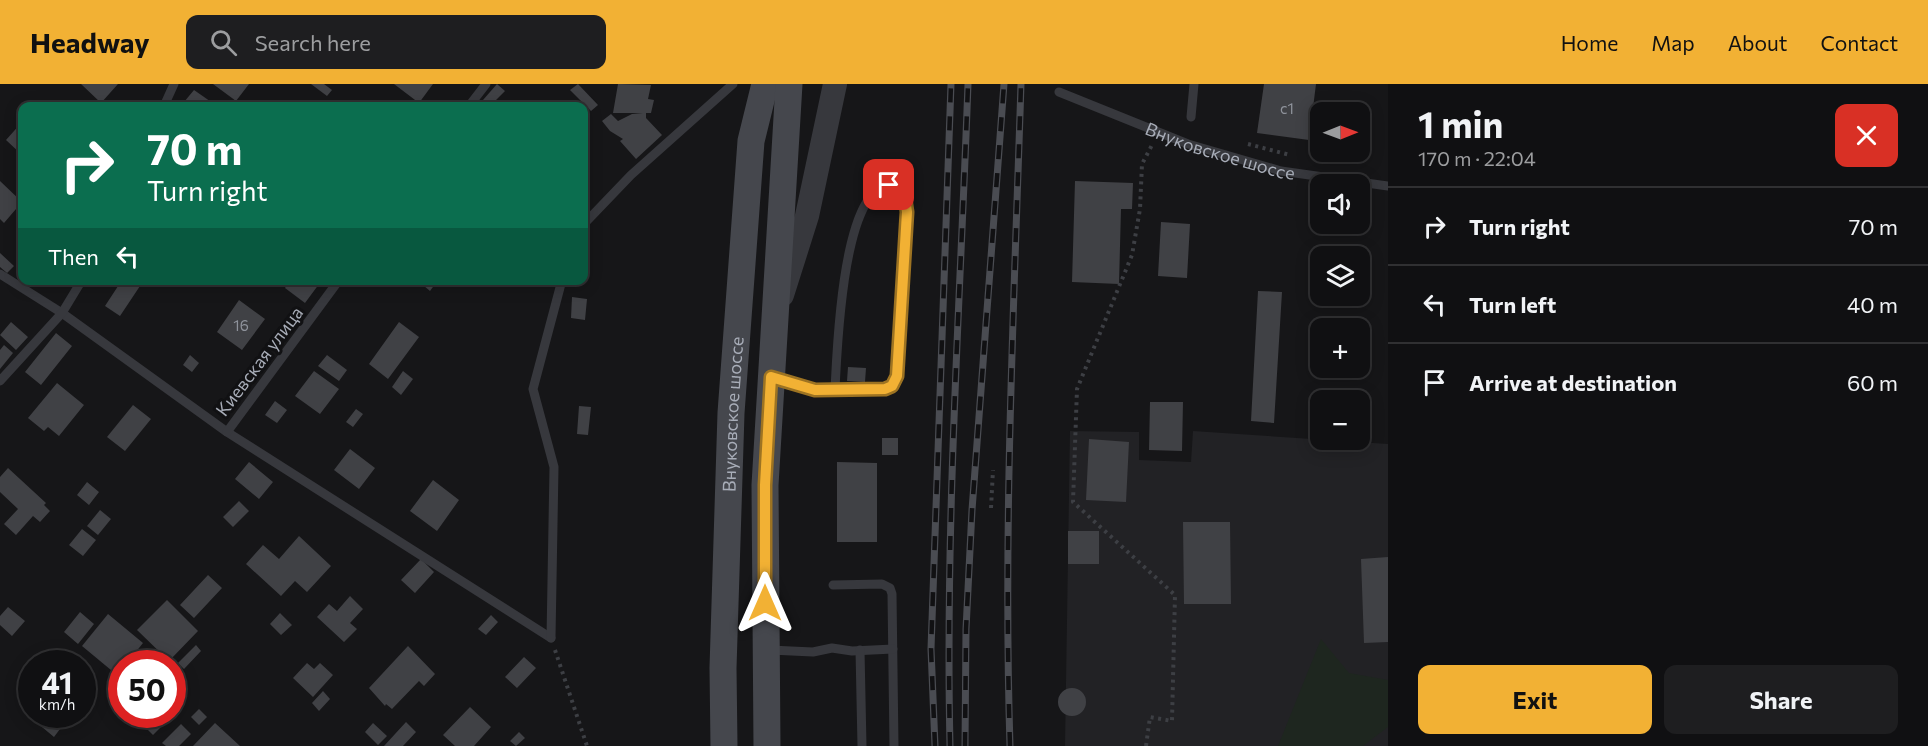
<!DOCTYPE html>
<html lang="en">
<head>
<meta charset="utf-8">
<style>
  body { margin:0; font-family:Commissioner,sans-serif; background:#1e1e20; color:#f1f3f6; height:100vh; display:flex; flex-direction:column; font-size:22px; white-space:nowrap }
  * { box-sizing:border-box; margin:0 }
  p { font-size:20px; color:#9c9d9f }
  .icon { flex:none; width:33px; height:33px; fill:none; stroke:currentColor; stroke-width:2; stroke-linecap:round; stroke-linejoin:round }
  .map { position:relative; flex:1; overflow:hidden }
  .panel { display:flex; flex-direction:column; background:#101012; width:540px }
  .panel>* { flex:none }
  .banner { position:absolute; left:18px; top:18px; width:570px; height:183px; border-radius:12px; box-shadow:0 3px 15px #0003,0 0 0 2px #303032; background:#0b6e4f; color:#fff; overflow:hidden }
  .needle { width:39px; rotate:89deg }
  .fabs { position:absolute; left:1310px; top:18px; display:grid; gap:12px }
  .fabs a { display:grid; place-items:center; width:60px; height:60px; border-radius:12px; background:#101012; box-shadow:0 3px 15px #0003,0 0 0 2px #303032; font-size:30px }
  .speed { position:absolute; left:18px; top:566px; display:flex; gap:12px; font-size:30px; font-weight:700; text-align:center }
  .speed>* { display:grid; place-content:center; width:78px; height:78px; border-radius:50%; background:#101012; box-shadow:0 3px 15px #0003,0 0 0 2px #303032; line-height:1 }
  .speed small { font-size:15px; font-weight:400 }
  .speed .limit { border:9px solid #d22; background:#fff; color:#111 }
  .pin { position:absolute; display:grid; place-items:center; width:51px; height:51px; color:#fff; margin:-26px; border-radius:12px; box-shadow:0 3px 9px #0006 }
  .me { position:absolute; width:66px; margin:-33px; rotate:0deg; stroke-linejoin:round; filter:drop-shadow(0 0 4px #0008) }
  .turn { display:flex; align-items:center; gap:21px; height:126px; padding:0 30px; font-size:27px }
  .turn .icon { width:78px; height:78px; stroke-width:2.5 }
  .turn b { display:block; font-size:42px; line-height:51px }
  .then { display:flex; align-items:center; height:57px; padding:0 30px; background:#0003; gap:12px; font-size:22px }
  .round { display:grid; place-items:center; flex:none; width:63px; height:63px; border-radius:12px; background:#1e1e20 }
  .headline { display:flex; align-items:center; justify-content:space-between; height:102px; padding:0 30px }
  h1 { font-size:36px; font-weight:700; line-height:45px }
  .primary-button { display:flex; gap:12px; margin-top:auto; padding:12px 30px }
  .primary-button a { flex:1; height:69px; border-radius:12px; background:#f2b134; color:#111; font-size:24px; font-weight:700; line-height:69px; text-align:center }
  .primary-button a+a { background:#1e1e20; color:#f1f3f6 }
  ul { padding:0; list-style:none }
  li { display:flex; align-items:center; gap:18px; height:78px; padding:0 30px; border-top:2px solid #303032 }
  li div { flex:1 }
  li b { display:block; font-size:22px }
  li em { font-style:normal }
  header { display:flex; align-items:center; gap:36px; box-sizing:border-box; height:84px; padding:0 30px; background:#f2b134; color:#111 }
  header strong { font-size:28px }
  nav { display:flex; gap:33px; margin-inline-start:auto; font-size:21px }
  .search { width:420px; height:54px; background:#1e1e20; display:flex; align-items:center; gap:15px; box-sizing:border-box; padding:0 21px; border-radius:12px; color:#9c9d9f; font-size:22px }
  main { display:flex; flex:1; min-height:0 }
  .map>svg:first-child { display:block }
  .built { fill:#222225 }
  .green { fill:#1e261f }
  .building { fill:#404145 }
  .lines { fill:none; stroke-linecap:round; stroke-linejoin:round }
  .path { stroke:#3d3f44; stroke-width:4; stroke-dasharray:3 4.5; stroke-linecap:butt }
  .service { stroke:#37383d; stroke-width:9 }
  .tertiary { stroke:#37383d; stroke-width:24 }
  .secondary { stroke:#45474d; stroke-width:27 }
  .rail-casing { stroke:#4a4c52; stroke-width:7 }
  .rail { stroke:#111113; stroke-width:4.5; stroke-dasharray:14; stroke-linecap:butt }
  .route-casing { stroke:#9d7322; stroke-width:15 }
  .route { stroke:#f2b134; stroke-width:10 }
  .labels { text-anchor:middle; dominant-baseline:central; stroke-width:6; stroke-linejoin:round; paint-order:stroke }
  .number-label { font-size:15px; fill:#8e929b }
  .street-label { font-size:18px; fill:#a8adb8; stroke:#111113 }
</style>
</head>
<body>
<header>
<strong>Headway</strong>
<div class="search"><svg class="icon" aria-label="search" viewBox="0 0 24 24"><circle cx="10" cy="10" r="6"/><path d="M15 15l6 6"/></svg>Search here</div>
<nav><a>Home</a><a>Map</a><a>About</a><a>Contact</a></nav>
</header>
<main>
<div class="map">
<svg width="1388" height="662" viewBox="0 0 1388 662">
  <rect width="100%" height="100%" fill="#161618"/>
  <path class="built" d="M1070,347L1139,348V376L1191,378L1193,347L1388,360V662H1065Z"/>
  <path class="green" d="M1321,555L1349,589L1388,596V643L1363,662H1278Z"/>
  <path class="building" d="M81,0H118L101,19Z
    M213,0H249L236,17Z
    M311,0H324L332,6L327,12Z
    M394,0H433L419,19Z
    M497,0L505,7L490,22L483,16Z
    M578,0L598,21L591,27L570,6Z
    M618,0L651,1L648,15L654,16L651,29H646V34L662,51L636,75L620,57L623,55L610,47L602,37L611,30L618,37L632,30L643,29H613Z
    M1264,0H1316L1309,56L1257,49Z
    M194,6L217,22H191L184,18Z
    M22,38V71L6,56Z
    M0,97L22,118L4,139L0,135Z
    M1075,97L1133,99L1132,125H1121L1119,200L1072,198Z
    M1161,138L1190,140L1187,194L1158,192Z
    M0,169L14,182L7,189L0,183Z
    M122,196L142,199L120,232L105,222Z
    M290,196H322L305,219L285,204Z
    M417,196H438L430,207Z
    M1258,207L1282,208L1274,339L1251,337Z
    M572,213L587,215L585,236L571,234Z
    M239,216L265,235L242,266L217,248Z
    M11,238L28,253L16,266L0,251Z
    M399,238L419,253L388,295L369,280Z
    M56,249L72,262L41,301L25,288Z
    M4,261L13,269L0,285V266Z
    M190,271L199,279L192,288L183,281Z
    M327,271L347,286L339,297L318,282Z
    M848,283L866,284L865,298L847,297Z
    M314,287L339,305L320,330L295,312Z
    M403,287L413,295L401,311L392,303Z
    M57,299L84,321L59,352L48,343L44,347L28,334Z
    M275,317L287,326L277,339L265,331Z
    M1150,318H1183L1182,367L1149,366Z
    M133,321L151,335L125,367L107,353Z
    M579,322L591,323L588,351L577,350Z
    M356,325L363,330L353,343L346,338Z
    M882,354H898V371H882Z
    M1089,355L1129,358L1126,418L1086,416Z
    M350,365L375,384L359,405L334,386Z
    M249,378L273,398L259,415L235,395Z
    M837,378L877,379V458H837Z
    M8,384L46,419L44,421L50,427L40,438L33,432L16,451L4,440L18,425L0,408V393Z
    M433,396L459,416L437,447L410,427Z
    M87,398L99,408L89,421L77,411Z
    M239,417L249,427L233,443L223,433Z
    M100,426L111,435L98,451L87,442Z
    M1183,438H1230L1231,520H1184Z
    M82,445L96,456L83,472L69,461Z
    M1068,447H1099V480H1068Z
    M299,452L331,482L307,508L295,497L281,512L246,480L263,461L279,475Z
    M1388,473V558L1364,559L1361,475Z
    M421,475L434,488L415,509L401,496Z
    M208,491L222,504L194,534L180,521Z
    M350,512L363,525L350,539L357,545L344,558L317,533L329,520L337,527Z
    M167,516L198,547L169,577L137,546Z
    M8,523L25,537L12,552L0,541V532Z
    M80,528L94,540L78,560L64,548Z
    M280,529L292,541L281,551L270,540Z
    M108,530L143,559L127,579H122V586L117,591L82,562Z
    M491,531L498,538L486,551L478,545Z
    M196,561L201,567L184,585L178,579Z
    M408,562L435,590L424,602L419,597L392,625L386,620L385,622L369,604Z
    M524,573L536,584L517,604L505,593Z
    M307,579L314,585L320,579L333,591L313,613L293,594Z
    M1058 618a14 14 0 1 1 28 0a14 14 0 1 1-28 0Z
    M323,607L330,615L319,627L312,619Z
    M470,623L491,643L474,662H455L443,651Z
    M199,625L207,633L199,641L191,633Z
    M53,630H58L66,637L54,653L42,643Z
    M132,630H168L171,633L153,651Z
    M406,638L416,648L403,662H384Z
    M215,639L240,662H193Z
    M373,639L387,652L378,661L365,648Z
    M181,640L191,650L179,662H166L162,659Z
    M519,648L525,654L516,662L510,657Z"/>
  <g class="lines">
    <path class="path" d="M1248,60L1290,71
      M991,424L993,386
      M555,566L587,662
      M1146,662L1150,633L1172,637L1175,511L1073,418L1077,305L1132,171L1140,125L1142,80L1152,61"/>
    <g class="service">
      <path id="s1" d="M1059,8L1188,60L1281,87L1388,102"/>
      <path d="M164,22L174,0"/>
      <path d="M469,22L486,0"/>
      <path d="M1191,33L1194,0"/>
      <path d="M584,140L631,91L733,0"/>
      <path d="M0,190L62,229L227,348L551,554"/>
      <path d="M773,294L815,306L885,305L892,302L897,292L907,128L904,107C842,68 837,273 835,305"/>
      <path d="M0,297L62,229L82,196"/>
      <path d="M227,348L339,196"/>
      <path d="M833,501L882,500L890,504L892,510L894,662"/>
      <path d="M551,554L554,383L533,305L562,196"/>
      <path d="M770,566L813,568L832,564L852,567L893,565"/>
      <path d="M860,566L862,662"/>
    </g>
    <path class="tertiary" d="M782,211L807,132L835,0"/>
    <g class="secondary">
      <path id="s2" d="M724,662L723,584L731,329L751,57L765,0"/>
      <path d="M767,662L765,401L789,0"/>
    </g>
    <g class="rail-casing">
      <path id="rail" d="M935,662L931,565L951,0
        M950,662C945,441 960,221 968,0
        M965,662L966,545L972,426L1004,0
        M1010,662C1003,441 1014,221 1021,0"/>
    </g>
    <use href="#rail" class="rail"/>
  </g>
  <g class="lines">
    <g class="route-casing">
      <path id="route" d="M765,519V401L771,293L815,306L885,305L892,302L897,292L907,128L904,107L889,101"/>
    </g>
    <use href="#route" class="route"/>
  </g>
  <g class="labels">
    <g class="number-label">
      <text x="1287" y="24">с1</text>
      <text x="241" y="241">16</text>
    </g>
    <g class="street-label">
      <text stroke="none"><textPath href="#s1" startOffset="172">Внуковское шоссе</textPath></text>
      <text transform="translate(259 277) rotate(-53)">Киевская улица</text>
      <text stroke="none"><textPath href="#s2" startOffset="332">Внуковское шоссе</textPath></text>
    </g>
  </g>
</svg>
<div class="fabs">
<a><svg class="needle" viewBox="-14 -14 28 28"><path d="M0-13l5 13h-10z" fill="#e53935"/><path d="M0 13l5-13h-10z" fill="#9c9d9f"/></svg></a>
<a><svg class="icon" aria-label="sound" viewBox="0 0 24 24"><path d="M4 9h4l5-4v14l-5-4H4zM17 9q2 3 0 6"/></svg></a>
<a><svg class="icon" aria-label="layers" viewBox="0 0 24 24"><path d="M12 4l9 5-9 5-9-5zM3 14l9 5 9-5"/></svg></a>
<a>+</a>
<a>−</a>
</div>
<div class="speed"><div>41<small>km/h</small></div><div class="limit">50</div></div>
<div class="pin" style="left:889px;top:101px;background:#d93025"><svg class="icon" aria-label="arrive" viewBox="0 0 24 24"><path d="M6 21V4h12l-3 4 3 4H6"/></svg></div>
<svg class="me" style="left:765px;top:519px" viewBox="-20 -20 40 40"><path d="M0-17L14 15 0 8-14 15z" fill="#f2b134" stroke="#fff" stroke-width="4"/></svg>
<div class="banner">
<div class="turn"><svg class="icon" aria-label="right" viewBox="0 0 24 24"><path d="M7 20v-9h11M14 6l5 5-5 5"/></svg><div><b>70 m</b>Turn right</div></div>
<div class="then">Then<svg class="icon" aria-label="left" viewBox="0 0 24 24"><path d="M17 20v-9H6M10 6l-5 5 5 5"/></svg></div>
</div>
</div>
<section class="panel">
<div class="headline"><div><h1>1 min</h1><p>170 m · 22:04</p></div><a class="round" style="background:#d93025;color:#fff"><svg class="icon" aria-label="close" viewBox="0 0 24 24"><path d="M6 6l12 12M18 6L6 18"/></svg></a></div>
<ul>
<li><svg class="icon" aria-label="right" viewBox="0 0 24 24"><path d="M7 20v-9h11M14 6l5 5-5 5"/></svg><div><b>Turn right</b></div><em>70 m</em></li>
<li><svg class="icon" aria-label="left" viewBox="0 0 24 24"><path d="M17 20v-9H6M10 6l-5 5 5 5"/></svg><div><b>Turn left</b></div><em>40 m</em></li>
<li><svg class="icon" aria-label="arrive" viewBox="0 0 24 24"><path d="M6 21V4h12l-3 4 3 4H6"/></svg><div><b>Arrive at destination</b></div><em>60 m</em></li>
</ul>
<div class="primary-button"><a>Exit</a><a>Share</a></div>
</section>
</main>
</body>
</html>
